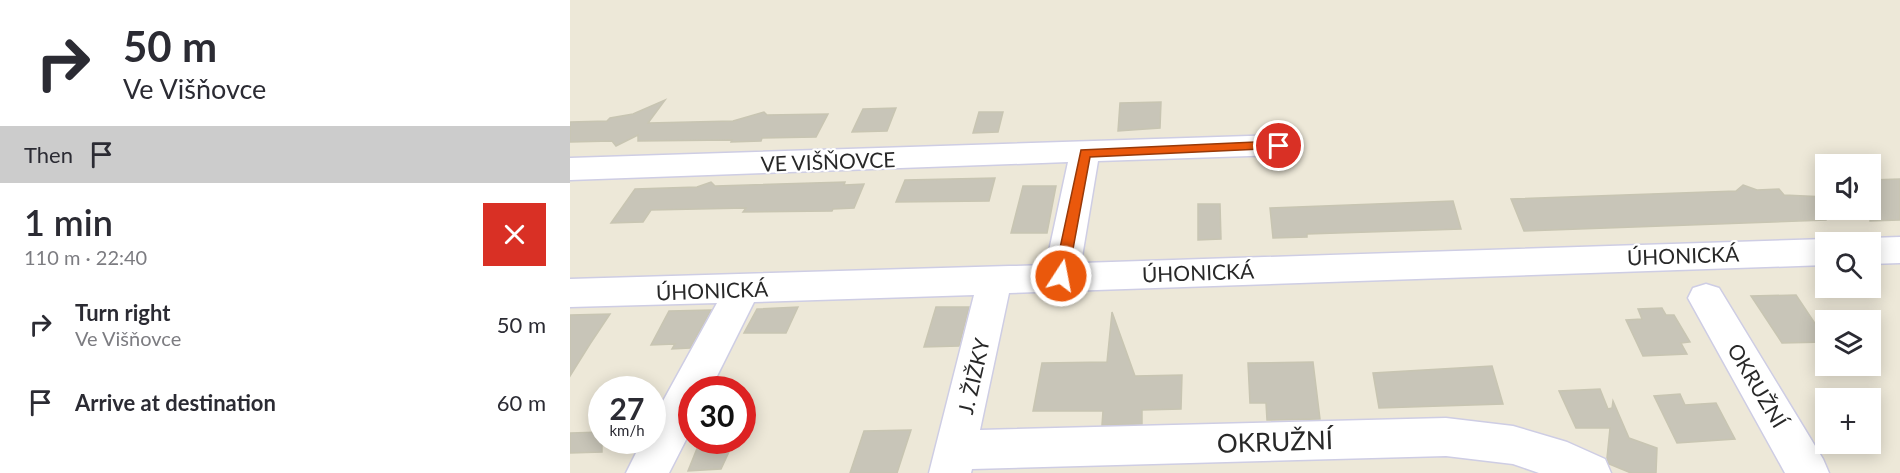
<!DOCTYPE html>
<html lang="en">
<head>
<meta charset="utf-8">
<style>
  body { margin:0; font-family:Lato,sans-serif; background:#f2f2f3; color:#2b2b33; height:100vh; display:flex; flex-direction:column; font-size:22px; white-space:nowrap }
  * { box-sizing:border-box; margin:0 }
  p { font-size:20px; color:#7c7c81 }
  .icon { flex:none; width:33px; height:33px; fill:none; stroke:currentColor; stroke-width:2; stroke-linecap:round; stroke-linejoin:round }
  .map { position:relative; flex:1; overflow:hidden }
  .side { display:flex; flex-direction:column; background:#fff; width:570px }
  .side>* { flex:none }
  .hud { background:#fff; color:#2b2b33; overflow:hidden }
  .tools { position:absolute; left:1245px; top:154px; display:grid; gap:12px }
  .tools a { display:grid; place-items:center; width:66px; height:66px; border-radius:0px; background:#fff; box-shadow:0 3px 15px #0003; font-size:30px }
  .speed { position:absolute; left:18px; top:376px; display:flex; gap:12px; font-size:30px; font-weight:700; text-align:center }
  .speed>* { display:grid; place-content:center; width:78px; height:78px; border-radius:50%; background:#fff; box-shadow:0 3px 15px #0003; line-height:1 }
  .speed small { font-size:15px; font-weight:400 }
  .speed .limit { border:9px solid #d22; background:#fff; color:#111 }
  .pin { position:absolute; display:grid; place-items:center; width:51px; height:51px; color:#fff; margin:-26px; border:3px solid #fff; border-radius:50%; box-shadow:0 2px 6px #0007 }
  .me { position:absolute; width:66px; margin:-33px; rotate:11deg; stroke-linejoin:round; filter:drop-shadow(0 0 4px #0008) }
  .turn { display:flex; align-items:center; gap:21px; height:126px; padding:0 24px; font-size:27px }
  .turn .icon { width:78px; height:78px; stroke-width:2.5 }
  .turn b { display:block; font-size:42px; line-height:51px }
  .then { display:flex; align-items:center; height:57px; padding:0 24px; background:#0003; gap:12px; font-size:22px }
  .round { display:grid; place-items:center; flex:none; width:63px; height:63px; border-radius:0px; background:#f2f2f3 }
  .summary { display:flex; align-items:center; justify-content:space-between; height:102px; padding:0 24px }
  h1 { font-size:36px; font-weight:600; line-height:45px }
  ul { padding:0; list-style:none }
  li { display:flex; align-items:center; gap:18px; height:78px; padding:0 24px }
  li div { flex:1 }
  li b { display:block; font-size:22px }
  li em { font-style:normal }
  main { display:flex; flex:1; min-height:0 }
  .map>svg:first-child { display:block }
  .building { fill:#c8c5b8; stroke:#c8c5b2; stroke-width:1.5 }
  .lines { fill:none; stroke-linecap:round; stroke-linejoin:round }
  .minor-casing { stroke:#cecde4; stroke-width:3 }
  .minor { fill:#fff; fill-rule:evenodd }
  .route { fill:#ea580c; stroke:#983908; stroke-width:1.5 }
  .labels { text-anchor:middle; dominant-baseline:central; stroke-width:4.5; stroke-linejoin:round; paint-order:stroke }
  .street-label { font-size:21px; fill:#282828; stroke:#fff }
  .near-street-label { font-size:26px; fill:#282828; stroke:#fff }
</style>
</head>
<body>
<main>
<section class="side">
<div class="hud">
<div class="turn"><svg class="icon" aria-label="right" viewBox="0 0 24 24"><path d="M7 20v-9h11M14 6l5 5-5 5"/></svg><div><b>50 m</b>Ve Višňovce</div></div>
<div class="then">Then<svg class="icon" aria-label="arrive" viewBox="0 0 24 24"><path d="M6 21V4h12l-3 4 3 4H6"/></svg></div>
</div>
<div class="summary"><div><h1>1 min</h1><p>110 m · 22:40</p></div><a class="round" style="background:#d93025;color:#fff"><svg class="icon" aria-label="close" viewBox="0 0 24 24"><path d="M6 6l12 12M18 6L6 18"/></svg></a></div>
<ul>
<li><svg class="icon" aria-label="right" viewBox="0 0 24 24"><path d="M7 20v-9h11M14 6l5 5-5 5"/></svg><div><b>Turn right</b><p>Ve Višňovce</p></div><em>50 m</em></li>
<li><svg class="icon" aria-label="arrive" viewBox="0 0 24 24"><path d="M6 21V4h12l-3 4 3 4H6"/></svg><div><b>Arrive at destination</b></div><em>60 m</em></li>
</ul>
</section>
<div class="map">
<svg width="1330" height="473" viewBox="0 0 1330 473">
  <rect width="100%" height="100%" fill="#ede8d8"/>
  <path class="building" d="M95,100L78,123L163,121L194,112L197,115L258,114L246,137L192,138L191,141L161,142L162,140L68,141V135L46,146L42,141L0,142V122L37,121L40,118L63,114Z
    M591,102L590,128L548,131L550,103Z
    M326,108L317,131L282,132L293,109Z
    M409,112H433L428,132L403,133Z
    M425,178L419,201L326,202L335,180Z
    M1330,179V220L1300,221V180Z
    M141,182L145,186L275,182L274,185L294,184L284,208L263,209L262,211L173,212L176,208L81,210L73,222L41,223L65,189L127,187Z
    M1173,185L1187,190L1209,189L1214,195L1256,197V220L954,231L941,199L1166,191Z
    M453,186H486L477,233H441Z
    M883,201L891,229L737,234V237L703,238L700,208Z
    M628,204H650L651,239L628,240Z
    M1226,295L1256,340V342L1212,343L1181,296Z
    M228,307L216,333H174L187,309Z
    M366,307H399L389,346L354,347Z
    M1092,308L1096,315H1104L1120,342L1111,343L1117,354L1073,356L1056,320L1072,319L1068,309Z
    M141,310L120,348L102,349L105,344L81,345L99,311Z
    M542,312L565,376L612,375L611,409L572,410V424L532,425L533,411H463L472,363L537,362Z
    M40,314L20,344L0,376V315Z
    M743,362L750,419L697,420L696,403H680L678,363Z
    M922,366L933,404L809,408L803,373Z
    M1030,389L1038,409L1042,408L1043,401L1059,438L1087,448L1086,473H1061L1039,464L1037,458L1040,428H1006L989,391Z
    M1110,394L1115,405L1146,403L1165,439L1107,443L1084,396Z
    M341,430L327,473H280L294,431Z
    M32,432V452L0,453V433Z
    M130,441H164L151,469L118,471Z"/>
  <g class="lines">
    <g class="minor-casing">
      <path id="minor" d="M709,135L719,138L724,145L719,152L709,155L528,161L511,263L1256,239L1268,243H1256V265L439,293L410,430L876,418L943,426L997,442L1035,459L1041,473H969L943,464L876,456L402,469L401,473H359L404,295L184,302L140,390H122V428L99,473H56L72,441H82V421L147,303L0,307V279L476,265L498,162L0,180V158Z
        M1330,237V263L1300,264V243H1288L1300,238Z
        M1136,284L1149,288L1253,459L1259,473H1215L1118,298L1123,288Z"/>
    </g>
    <use href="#minor" class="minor"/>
  </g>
  <path class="route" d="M709,141L713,143V148L520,157L498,276L496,280H486L484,276L511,150Z"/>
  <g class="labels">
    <g class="street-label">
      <text transform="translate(258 161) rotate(-2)">VE VIŠŇOVCE</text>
      <text transform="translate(1113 255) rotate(-2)">ÚHONICKÁ</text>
      <text transform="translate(628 272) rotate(-2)">ÚHONICKÁ</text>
      <text transform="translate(142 290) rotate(-2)">ÚHONICKÁ</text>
      <text transform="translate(403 376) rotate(-77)">J. ŽIŽKY</text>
      <text transform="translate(1188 385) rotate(59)">OKRUŽNÍ</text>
    </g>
    <g class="near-street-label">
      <text transform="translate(705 441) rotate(-2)">OKRUŽNÍ</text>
    </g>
  </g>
</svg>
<div class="tools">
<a><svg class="icon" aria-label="sound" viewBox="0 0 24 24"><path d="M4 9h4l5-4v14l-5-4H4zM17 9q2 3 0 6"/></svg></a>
<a><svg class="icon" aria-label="search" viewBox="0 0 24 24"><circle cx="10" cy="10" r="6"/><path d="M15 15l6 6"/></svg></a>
<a><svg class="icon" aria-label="layers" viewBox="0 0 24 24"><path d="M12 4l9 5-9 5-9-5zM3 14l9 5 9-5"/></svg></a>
<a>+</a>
</div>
<div class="speed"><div>27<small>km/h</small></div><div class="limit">30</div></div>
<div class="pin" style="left:709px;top:146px;background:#d93025"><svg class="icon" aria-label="arrive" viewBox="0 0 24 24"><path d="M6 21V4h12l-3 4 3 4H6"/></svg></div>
<svg class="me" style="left:491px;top:276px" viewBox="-20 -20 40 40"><circle r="17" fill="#ea580c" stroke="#fff" stroke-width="3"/><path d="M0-11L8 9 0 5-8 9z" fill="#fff"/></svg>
</div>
</main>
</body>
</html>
